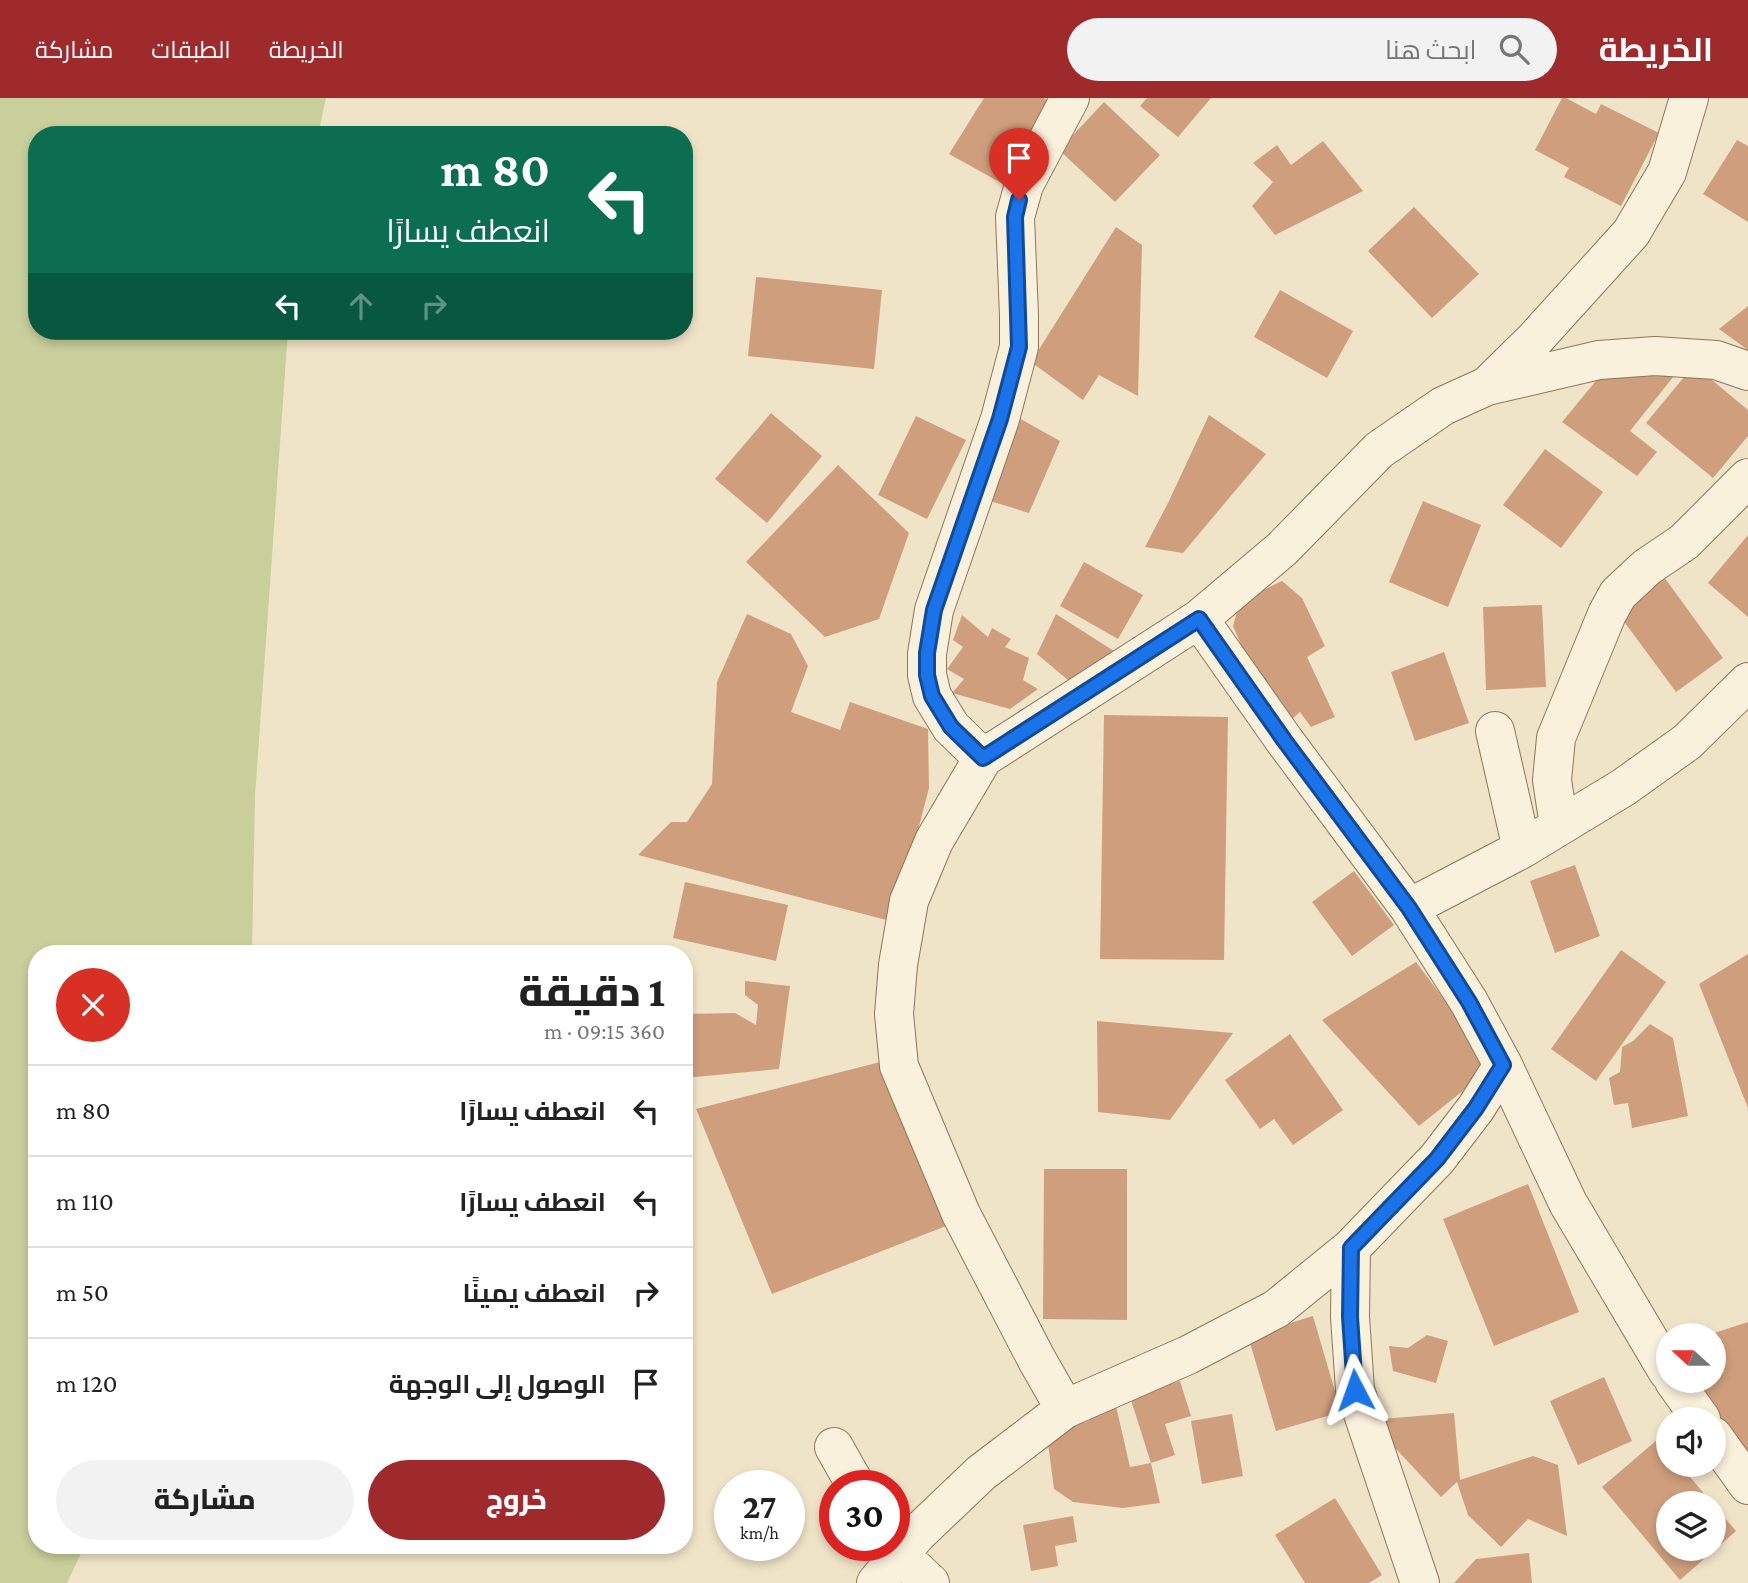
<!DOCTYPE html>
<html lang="ar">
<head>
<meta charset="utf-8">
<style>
  body { margin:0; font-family:"Crimson Pro",Cairo,serif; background:#f2f2f2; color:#222; direction:rtl; height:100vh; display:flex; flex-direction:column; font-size:26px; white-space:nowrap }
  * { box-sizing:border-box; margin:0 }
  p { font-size:23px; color:#767676 }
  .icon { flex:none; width:38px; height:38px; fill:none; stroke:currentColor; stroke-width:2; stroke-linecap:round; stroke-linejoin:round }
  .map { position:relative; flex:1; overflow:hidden; direction:ltr }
  .details { position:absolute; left:28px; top:847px; width:665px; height:609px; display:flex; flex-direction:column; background:#fff; border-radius:28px; box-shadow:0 4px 10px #0003; direction:rtl }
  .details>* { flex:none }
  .guide { position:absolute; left:28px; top:28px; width:665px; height:214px; border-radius:28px; box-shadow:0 4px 10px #0003; direction:rtl; background:#0b6e4f; color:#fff; overflow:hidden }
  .needle { width:46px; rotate:291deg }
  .fabs { position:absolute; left:1656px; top:1225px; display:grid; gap:14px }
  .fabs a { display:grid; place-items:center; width:70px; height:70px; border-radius:50%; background:#fff; box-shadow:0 4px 10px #0003; font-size:35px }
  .speed { position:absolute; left:714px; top:1372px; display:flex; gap:14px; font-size:35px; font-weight:700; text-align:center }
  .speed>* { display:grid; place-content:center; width:91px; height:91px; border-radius:50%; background:#fff; box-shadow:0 4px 10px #0003; line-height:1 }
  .speed small { font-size:18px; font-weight:400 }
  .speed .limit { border:10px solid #d22; background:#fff; color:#111 }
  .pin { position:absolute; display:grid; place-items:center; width:60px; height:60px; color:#fff; margin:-72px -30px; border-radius:50% 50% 50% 0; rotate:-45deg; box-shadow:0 0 7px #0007 }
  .pin .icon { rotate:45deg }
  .me { position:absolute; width:77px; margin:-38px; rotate:356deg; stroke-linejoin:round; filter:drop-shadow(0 0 5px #0008) }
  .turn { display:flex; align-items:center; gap:24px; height:147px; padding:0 28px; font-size:32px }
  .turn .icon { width:91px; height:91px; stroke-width:2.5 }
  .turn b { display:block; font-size:49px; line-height:60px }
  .lanes { display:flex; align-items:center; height:66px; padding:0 28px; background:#0003; justify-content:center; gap:35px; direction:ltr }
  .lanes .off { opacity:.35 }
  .round { display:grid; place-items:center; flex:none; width:74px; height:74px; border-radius:37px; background:#f2f2f2 }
  .overview { display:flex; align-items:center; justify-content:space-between; height:119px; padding:0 28px }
  h1 { font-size:42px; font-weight:800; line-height:52px }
  .action { display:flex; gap:14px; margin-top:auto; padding:14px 28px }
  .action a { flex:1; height:80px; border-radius:42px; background:#9e2a2b; color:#fff; font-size:28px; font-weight:800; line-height:80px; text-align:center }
  .action a+a { background:#f2f2f2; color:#222 }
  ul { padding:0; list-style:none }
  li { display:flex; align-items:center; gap:21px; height:91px; padding:0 28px; border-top:2px solid #e0e0e0 }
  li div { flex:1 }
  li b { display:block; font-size:26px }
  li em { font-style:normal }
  header { display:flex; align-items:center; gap:42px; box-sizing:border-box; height:98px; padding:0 35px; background:#9e2a2b; color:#fff }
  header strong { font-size:33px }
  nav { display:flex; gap:38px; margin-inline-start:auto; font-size:24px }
  .search { width:490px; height:63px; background:#f2f2f2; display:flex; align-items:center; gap:18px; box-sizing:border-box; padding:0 24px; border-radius:38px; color:#767676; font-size:26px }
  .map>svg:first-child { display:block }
  .green { fill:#c9cf9b }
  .building { fill:#cf9f7d }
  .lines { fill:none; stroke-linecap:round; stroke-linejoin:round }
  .minor-casing { stroke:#8d765c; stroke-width:40 }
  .minor { stroke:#faf1dc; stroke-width:38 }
  .route-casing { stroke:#114b97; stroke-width:18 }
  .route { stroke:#1a73e8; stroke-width:12 }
</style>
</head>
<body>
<header>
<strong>الخريطة</strong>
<div class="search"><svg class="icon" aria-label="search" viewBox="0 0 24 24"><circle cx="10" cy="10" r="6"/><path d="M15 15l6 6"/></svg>ابحث هنا</div>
<nav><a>الخريطة</a><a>الطبقات</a><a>مشاركة</a></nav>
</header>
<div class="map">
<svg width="1748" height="1485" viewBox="0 0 1748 1485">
  <rect width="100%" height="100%" fill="#f0e4c8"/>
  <path class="green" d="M0,0H326L318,37H37V233H288L255,698L252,856H37V1447H85L67,1485H0Z"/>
  <path class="building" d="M984,0H1044L1049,4L1003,86L949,56Z
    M1147,0H1211L1178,39L1140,8Z
    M1562,0H1566L1596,16L1601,6L1659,35L1621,108L1564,79L1569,70L1535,52Z
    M1104,4L1160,57L1115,104L1059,52Z
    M1737,42L1748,48V124L1703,96Z
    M1323,43L1363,93L1275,137L1252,108L1273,84L1253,65L1277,47L1291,67Z
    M1414,109L1479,176L1432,220L1368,153Z
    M1116,129L1142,147L1138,298L1099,277L1083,302L1031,264Z
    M756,179L882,192L874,271L748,258Z
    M1280,192L1353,233L1327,280L1254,239Z
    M1748,208V252L1719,231Z
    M1694,267L1748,312V338L1713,380L1646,325Z
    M1604,273H1678L1630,333L1657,354L1637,378L1562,324Z
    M771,315L822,358L767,425L715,381Z
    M1209,317L1266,356L1183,455L1145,449L1168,405Z
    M916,318L966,342L927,421L878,397Z
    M1017,319L1060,343L1029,415L987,402Z
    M1545,351L1603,394L1561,450L1503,407Z
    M838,367L909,435L879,521L825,539L746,464Z
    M1423,403L1481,427L1448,509L1389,484Z
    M1748,437V519L1708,485Z
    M1084,464L1143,497L1118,541L1060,508Z
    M1664,479L1723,560L1676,594L1617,514Z
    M1282,483L1302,500L1325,548L1307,559L1335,619L1311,629L1300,614L1291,622L1256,581L1233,528L1240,503Z
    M1542,507L1546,589L1486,592L1483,509Z
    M747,516L791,536L808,568L791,614L840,632L850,604L928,631L929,690L894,824L638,757L671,724H687L712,686L717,584Z
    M1056,516L1117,555L1069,583L1037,556Z
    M962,517L988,539L992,530L1011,541L1005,549L1029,560L1023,582L1038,591L1010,611L952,595L964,581L947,571L963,549L953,542Z
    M1444,554L1469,625L1415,643L1391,574Z
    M1104,617L1228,619L1224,862L1100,861Z
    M1575,767L1600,838L1555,855L1530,783Z
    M1354,773L1394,827L1352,858L1312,804Z
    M685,784L788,807L776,863L673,840Z
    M1621,852L1666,884L1596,983L1551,951Z
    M1748,856V1010L1699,886Z
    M1416,864L1494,968L1419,1028L1322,922Z
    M745,883L790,888L779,971L684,980V916L735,915L756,927L758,907L745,897Z
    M1097,923L1233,935L1170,1022L1098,1014Z
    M1650,926L1673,940L1688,1018L1632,1030L1628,1005L1614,1007L1609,980L1620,974L1622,949L1633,943Z
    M1290,936L1343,1012L1293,1047L1274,1021L1260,1031L1225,982Z
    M884,963L946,1128L772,1196L696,1011Z
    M1044,1071H1127V1222L1043,1221Z
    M1528,1086L1579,1214L1494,1248L1443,1121Z
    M1313,1218L1341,1314L1276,1333L1248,1238Z
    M1748,1224V1368L1693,1283H1713V1237H1708Z
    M1427,1237L1448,1243L1436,1285L1393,1273L1389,1248L1408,1250Z
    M1604,1279L1632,1343L1578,1367L1550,1303Z
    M1180,1283L1191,1318L1165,1326L1175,1357L1151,1365L1130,1299Z
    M1116,1308L1130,1369L1151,1365L1160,1405L1123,1410L1073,1404L1054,1391L1047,1338L1090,1322L1088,1314Z
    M1454,1315L1460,1382L1533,1358L1558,1367L1567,1438L1528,1421L1501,1449L1468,1417L1457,1384L1441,1399L1369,1322Z
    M1232,1316L1243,1378L1202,1386L1191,1323Z
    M1658,1341L1668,1352V1367H1680L1712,1405H1668V1451H1713V1406L1736,1433L1680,1482L1602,1389Z
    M1335,1400L1382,1477L1369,1485H1305L1275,1437Z
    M1073,1418L1077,1444L1055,1448L1058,1468L1031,1473L1023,1427Z
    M1529,1455L1532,1485H1454L1476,1461Z"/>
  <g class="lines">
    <g class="minor-casing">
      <path id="minor" d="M1487,288L1599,262L1655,258L1716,262L1748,273
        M1199,521L1282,451L1379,352L1443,308L1487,288L1535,241L1631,135L1667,74L1689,0
        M1495,633L1522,751
        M983,660L951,629L932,598L927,577V556L934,512L1000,321L1019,249V218L1015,119L1024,87L1070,0
        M1559,728L1552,682L1556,640L1607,516L1618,496L1647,469L1684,444L1748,380
        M1409,810L1522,751L1624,689L1687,644L1748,584
        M1351,1150L1350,1219L1355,1292L1420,1485
        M1674,1283L1701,1321
        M1065,1311L1037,1262L961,1116L899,968L894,916L898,867L909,803L934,743L983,660L1199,521L1284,642L1409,810L1469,904L1503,967L1568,1105L1668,1274
        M1713,1338L1748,1387
        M834,1349L856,1388
        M900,1457L930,1485
        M876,1485L917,1436L981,1375L1065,1311L1188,1257L1276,1211L1351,1150L1437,1061L1476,1010L1503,967"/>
    </g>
    <use href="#minor" class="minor"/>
  </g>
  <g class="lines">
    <g class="route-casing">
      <path id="route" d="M1019,102L1015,119L1019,249L1000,321L934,512L927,555V577L932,598L951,629L983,660L1199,521L1284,642L1409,810L1469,904L1503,967L1476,1010L1437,1061L1351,1150L1350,1219L1355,1292"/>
    </g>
    <use href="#route" class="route"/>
  </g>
</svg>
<div class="fabs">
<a><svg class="needle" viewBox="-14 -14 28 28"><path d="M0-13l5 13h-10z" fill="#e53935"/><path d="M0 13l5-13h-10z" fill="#767676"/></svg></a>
<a><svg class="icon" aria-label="sound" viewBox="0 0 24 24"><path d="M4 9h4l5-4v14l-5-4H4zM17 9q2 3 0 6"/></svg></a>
<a><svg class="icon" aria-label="layers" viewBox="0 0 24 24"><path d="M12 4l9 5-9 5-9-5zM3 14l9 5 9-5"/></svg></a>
</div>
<div class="speed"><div>27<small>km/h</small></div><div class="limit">30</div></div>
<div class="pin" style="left:1019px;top:102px;background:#d93025"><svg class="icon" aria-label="arrive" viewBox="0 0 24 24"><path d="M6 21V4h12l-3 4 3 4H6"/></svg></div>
<svg class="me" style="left:1355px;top:1292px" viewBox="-20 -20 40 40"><path d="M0-17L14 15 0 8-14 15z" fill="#1a73e8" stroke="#fff" stroke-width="4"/></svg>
<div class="guide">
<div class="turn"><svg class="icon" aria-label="left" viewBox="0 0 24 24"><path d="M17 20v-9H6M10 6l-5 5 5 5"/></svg><div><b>80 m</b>انعطف يسارًا</div></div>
<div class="lanes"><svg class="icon" aria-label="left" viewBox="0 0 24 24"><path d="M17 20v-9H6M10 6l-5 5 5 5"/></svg><svg class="icon off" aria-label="ahead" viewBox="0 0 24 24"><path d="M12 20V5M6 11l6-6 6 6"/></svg><svg class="icon off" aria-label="right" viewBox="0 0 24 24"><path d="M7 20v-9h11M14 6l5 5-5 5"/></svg></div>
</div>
<section class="details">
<div class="overview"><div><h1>1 دقيقة</h1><p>360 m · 09:15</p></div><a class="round" style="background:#d93025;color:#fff"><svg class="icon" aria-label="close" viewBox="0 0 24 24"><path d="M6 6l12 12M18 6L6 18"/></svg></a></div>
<ul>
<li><svg class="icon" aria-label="left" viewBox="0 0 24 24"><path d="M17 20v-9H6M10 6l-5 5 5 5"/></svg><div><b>انعطف يسارًا</b></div><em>80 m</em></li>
<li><svg class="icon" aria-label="left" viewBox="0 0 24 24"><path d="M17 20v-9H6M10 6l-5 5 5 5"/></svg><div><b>انعطف يسارًا</b></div><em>110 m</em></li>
<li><svg class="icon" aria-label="right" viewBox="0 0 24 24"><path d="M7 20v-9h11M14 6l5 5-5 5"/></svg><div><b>انعطف يمينًا</b></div><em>50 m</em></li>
<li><svg class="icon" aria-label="arrive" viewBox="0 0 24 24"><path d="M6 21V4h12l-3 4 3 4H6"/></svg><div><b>الوصول إلى الوجهة</b></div><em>120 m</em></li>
</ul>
<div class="action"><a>خروج</a><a>مشاركة</a></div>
</section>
</div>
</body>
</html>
